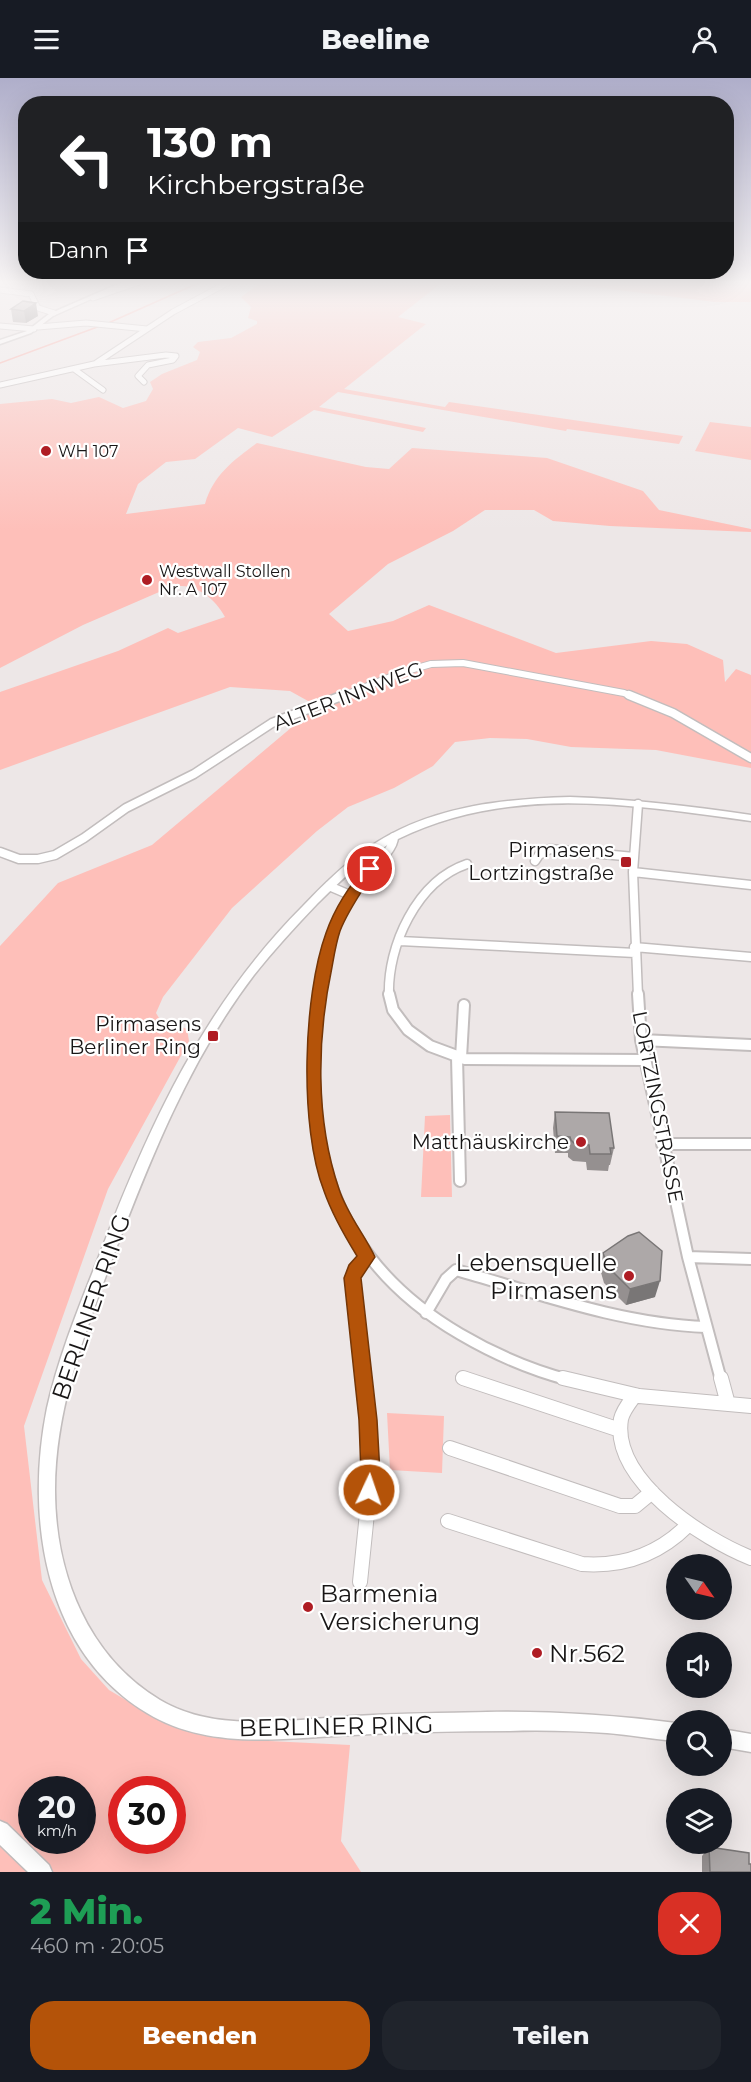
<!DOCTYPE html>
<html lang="de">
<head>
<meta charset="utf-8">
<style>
  body { margin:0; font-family:Montserrat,sans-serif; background:#20242c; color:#f1f3f6; height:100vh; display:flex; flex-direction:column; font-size:22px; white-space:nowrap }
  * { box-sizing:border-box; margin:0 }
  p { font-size:20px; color:#9ea1a6 }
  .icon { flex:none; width:33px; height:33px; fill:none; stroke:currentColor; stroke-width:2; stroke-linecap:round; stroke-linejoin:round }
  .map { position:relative; height:1794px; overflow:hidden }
  .panel { display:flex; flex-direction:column; background:#171b24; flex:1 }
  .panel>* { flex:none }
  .hud { position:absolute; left:18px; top:18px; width:716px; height:183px; border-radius:24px; box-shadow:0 6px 24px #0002; background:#202124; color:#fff; overflow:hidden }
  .needle { width:39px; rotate:124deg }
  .tools { position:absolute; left:666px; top:1476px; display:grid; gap:12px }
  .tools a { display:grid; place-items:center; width:66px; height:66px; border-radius:50%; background:#171b24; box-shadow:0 6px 24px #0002; font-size:30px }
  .speed { position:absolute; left:18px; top:1698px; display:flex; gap:12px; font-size:30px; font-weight:700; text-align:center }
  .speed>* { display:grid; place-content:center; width:78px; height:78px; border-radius:50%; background:#171b24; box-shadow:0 6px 24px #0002; line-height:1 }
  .speed small { font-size:15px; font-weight:400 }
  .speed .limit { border:9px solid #d22; background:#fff; color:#111 }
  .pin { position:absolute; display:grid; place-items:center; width:51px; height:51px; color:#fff; margin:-26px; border:3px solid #fff; border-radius:50%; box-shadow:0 2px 6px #0007 }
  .me { position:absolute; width:66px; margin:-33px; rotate:3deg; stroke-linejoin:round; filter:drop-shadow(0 0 4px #0008) }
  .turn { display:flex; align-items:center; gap:21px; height:126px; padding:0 30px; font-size:27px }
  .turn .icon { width:78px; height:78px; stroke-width:2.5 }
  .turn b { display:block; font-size:42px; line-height:51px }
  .then { display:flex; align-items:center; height:57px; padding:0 30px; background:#0003; gap:12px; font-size:22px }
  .round { display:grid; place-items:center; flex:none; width:63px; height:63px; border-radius:24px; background:#20242c }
  .headline { display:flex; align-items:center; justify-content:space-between; height:102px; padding:0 30px }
  h1 { font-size:36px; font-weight:800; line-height:45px; color:#1e9e55 }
  .primary-button { display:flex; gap:12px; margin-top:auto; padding:12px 30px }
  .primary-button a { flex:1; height:69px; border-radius:24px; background:#b45309; color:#fff; font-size:24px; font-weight:800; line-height:69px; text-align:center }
  .primary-button a+a { background:#20242c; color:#f1f3f6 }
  header { display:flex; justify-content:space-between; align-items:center; height:78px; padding:0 30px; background:#171b24; font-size:27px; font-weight:800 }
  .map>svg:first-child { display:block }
  .green { fill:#febfb9; fill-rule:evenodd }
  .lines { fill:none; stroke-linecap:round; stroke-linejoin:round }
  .stream { stroke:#fba49c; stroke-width:1.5 }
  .street-far4-casing { stroke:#c2bdbd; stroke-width:7 }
  .street-far3-casing { stroke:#c2bdbd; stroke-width:8 }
  .street-far2-casing { stroke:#c2bdbd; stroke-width:11 }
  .street-far1-casing { stroke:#c2bdbd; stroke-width:14 }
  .street-casing { stroke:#c2bdbd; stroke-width:16 }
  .secondary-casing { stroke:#c2bdbd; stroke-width:3 }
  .street-far4 { stroke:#fff; stroke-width:5 }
  .street-far3 { stroke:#fff; stroke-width:6 }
  .street-far2 { stroke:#fff; stroke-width:8 }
  .street-far1 { stroke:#fff; stroke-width:10 }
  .street { stroke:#fff; stroke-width:14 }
  .secondary { fill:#fff; fill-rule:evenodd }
  .wall { fill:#959090 }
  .shaded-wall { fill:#797676 }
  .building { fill:#ada8a8; stroke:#797676; stroke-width:1.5 }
  .route { fill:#b45309; stroke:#753606; stroke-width:1.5 }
  .poi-dot { fill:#af1d24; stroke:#fff; stroke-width:2 }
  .labels { text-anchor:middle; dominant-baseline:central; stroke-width:4.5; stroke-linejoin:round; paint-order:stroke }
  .far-poi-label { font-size:16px; fill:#181616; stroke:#fff; text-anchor:start }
  .street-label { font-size:20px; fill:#181616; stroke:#fff }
  .poi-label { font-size:20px; fill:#181616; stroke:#fff; text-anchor:end }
  .near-poi-label { font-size:24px; fill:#181616; stroke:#fff; text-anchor:start }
  .near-street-label { font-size:24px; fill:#181616; stroke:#fff }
</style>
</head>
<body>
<header><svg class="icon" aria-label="menu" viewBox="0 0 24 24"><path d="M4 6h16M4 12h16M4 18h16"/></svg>Beeline<svg class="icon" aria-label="person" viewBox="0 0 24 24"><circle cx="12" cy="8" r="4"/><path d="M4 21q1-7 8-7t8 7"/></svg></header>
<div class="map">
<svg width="751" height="1794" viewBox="0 0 751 1794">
  <rect width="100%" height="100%" fill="#ede7e7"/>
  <path class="green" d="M263,203H444L398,239L426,246L344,311L445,329L449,324L683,358L679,366L567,351L566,353L338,314L319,329L426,350L423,354L314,332L272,359L238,350L195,381L166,384L138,406L126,436L205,426C213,397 234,382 257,365L366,389L389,391L412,370L547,380L643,413L659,432L751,451V454L610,448L553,443L534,432H485L453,453L388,486L329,536L348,553L393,543L429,527L556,575L651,563L687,566L723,582L725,604L736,591L751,597V690L656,672L571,669L527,661L490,660L455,664L433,688L394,710L348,729L317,753L232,830L163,919L156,935L159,940L187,951L189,963L108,1111L24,1348L42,1502L81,1581L109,1612L146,1634L188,1651L230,1661L350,1667L341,1763L361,1794H0V868L58,805L152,767L317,628L290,613L230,609L0,692V614L118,573L168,550L178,555L225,539C214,519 196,506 173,508L83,547L0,590V326L52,321L71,325L99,319L123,330L146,323L153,311L150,304L162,296L197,282L200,274L193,269L198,264L231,260L257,246V243L248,240L251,229L241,219ZM32,1712H82V1762H32ZM122,1712H172V1762H122Z
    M545,203H751V224H715Z
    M710,344L751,349V382L695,373Z
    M450,1037L452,1119H421L425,1038Z
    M387,1335L444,1338L442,1395L390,1392Z"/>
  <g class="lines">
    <path class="stream" d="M749,203L751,206
      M106,246L203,203
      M0,285L100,248"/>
    <g class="street-far4-casing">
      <path id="street-far4" d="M0,212L31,216L38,230L54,235
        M93,220L142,203
        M0,248L34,251
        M38,249L86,245L147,251
        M96,285L173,234L231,203
        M74,291L103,312
        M0,307L94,286L166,277L176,278L173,282L148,287L138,298L144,304"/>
    </g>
    <g class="street-far3-casing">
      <path id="street-far3" d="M340,619L403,594L431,586L463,585L624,615L633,619"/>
    </g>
    <g class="street-far2-casing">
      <path id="street-far2" d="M629,617L673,635L751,680
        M0,774L19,781H38L55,777L84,760L126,730L194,696L272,645L344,617
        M535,783L539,777L550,771L634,779
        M633,794L751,807
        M329,808L350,817
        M400,863L635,875
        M634,869L751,879
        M320,918C325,879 334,842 356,809C365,796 394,774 394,759
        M389,918C387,868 417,803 467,786
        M638,918L633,794L638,726"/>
    </g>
    <g class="street-far1-casing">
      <path id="street-far1" d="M320,916C299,1061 328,1179 460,1256C494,1276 531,1292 569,1302
        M389,916L393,932L408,952L430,968L465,981L645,982
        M638,916L641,962L688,1179L721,1302
        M641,962L751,967
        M457,979L460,1103
        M461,980L464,927
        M662,1066H751
        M688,1179L751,1181
        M426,1235L446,1201L456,1192C537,1215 621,1246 706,1249
        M462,1300L468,1302
        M363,1302L353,1200L355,1192L367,1179"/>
    </g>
    <g class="street-casing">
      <path id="street" d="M463,1300L620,1352
        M563,1300L639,1318L751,1328
        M721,1300L728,1326
        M635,1317C630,1324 623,1332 621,1341C611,1402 703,1461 751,1480
        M450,1370L620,1428H635L652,1414
        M448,1443L582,1486C623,1489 659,1476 688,1447
        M360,1504L371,1396L363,1300"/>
    </g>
    <g class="secondary-casing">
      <path id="secondary" d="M125,203H132L53,238L31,255L0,266V262L27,253L49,236Z
        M570,719C631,721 691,728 751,737V743C633,727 509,706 398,761C367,777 341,802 317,826C295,849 274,872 254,897C189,982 149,1084 111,1184C84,1258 55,1331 55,1412C55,1495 87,1578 160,1622C217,1656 293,1641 355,1638C399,1635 443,1635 487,1634C551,1633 613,1637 676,1645V1663C653,1661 630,1657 607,1655C575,1653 543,1652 510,1653C458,1653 405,1654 353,1657C284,1660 209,1673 147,1635C44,1573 25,1439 47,1330C59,1276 81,1224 101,1173C150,1045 205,926 303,828C323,807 344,786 368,770C427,729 500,721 570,719Z
        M722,1651L751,1656V1674L722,1669Z
        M0,1743L7,1746L49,1787L52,1794H28L0,1767Z"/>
    </g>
    <use href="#street-far4" class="street-far4"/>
    <use href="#street-far3" class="street-far3"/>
    <use href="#street-far2" class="street-far2"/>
    <use href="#street-far1" class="street-far1"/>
    <use href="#street" class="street"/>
    <use href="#secondary" class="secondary"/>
  </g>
  <path class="wall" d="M23,223L38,238L26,245L13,244L11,231Z
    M555,1034L614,1070L610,1087H609L608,1093L587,1092L586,1084L573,1083L568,1079V1075H555L553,1050Z
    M603,1175L655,1219L626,1227L604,1205L600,1191Z
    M709,1769L751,1794H702V1778Z"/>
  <path class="shaded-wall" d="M36,225L38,238L26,245L24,233Z
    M660,1203L655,1219L626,1227L630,1211Z"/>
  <path class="building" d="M23,223L36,225L24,233L11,231Z
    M555,1034L609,1035L614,1070H610L611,1076H590L589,1067L575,1066L571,1062L570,1059L557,1058Z
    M639,1154L662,1173L660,1203L630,1211L608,1189L603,1175L628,1158Z
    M709,1769L749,1775V1786H751V1794H710Z"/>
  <linearGradient id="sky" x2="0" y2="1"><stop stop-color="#afaeca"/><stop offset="0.45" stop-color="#f7f4f4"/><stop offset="1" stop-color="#f7f4f4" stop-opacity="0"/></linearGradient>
  <rect width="751" height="454" fill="url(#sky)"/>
  <path class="route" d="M370,787L376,791C363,812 349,830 340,853C336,865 334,878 332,889C317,960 315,1041 339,1111C347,1136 364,1156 375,1179L361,1200L377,1342L380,1396L376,1419L369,1421L362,1419L359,1412L361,1396L359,1342L344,1200L349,1187L357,1178C344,1157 332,1136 324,1113C299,1049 303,918 326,855C335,829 349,809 366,788Z"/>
  <g class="poi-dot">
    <circle cx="46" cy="373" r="6"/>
    <circle cx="147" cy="502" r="6"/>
    <rect x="620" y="778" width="12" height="12" rx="3"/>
    <rect x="207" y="952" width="12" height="12" rx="3"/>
    <circle cx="581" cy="1064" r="6"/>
    <circle cx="629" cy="1198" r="6"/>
    <circle cx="308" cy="1529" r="6"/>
    <circle cx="537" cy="1575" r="6"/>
  </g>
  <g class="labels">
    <g class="far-poi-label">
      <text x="58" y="373">WH 107</text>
      <text x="159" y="493">Westwall Stollen<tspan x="159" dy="18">Nr. A 107</tspan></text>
    </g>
    <g class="street-label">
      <text transform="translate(348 618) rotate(-21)">ALTER INNWEG</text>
      <text transform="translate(658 1029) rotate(79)">LORTZINGSTRASSE</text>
    </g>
    <g class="poi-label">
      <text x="614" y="772">Pirmasens<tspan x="614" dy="23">Lortzingstraße</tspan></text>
      <text x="201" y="946">Pirmasens<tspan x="201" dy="23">Berliner Ring</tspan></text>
      <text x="569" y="1064">Matthäuskirche</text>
    </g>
    <g class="near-poi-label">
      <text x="617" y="1184" text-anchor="end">Lebensquelle<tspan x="617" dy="28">Pirmasens</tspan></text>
      <text x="320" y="1515">Barmenia<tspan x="320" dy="28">Versicherung</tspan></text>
      <text x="549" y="1575">Nr.562</text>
    </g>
    <g class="near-street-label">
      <text transform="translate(91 1229) rotate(-71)">BERLINER RING</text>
      <text transform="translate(336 1648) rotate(-1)">BERLINER RING</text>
    </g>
  </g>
</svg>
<div class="tools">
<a><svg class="needle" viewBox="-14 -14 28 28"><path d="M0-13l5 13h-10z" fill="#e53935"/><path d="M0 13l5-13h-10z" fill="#9ea1a6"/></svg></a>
<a><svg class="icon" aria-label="sound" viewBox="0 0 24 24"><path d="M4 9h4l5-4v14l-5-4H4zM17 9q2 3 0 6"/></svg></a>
<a><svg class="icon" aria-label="search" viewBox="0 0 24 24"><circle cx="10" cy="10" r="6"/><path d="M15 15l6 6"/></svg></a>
<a><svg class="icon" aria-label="layers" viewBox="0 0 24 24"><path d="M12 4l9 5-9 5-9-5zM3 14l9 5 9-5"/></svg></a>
</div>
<div class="speed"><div>20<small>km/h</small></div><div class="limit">30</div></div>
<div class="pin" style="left:370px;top:791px;background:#d93025"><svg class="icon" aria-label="arrive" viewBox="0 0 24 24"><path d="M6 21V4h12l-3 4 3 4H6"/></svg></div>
<svg class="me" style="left:369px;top:1412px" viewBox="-20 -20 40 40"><circle r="17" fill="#b45309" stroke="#fff" stroke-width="3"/><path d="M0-11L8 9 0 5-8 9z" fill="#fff"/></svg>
<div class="hud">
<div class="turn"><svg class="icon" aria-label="left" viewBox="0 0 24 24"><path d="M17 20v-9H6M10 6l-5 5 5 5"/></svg><div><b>130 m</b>Kirchbergstraße</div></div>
<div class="then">Dann<svg class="icon" aria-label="arrive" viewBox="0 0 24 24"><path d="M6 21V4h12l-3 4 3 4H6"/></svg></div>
</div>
</div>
<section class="panel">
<div class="headline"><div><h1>2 Min.</h1><p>460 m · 20:05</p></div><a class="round" style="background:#d93025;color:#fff"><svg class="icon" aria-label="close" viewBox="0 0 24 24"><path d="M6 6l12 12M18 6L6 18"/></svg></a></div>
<div class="primary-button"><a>Beenden</a><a>Teilen</a></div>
</section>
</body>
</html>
